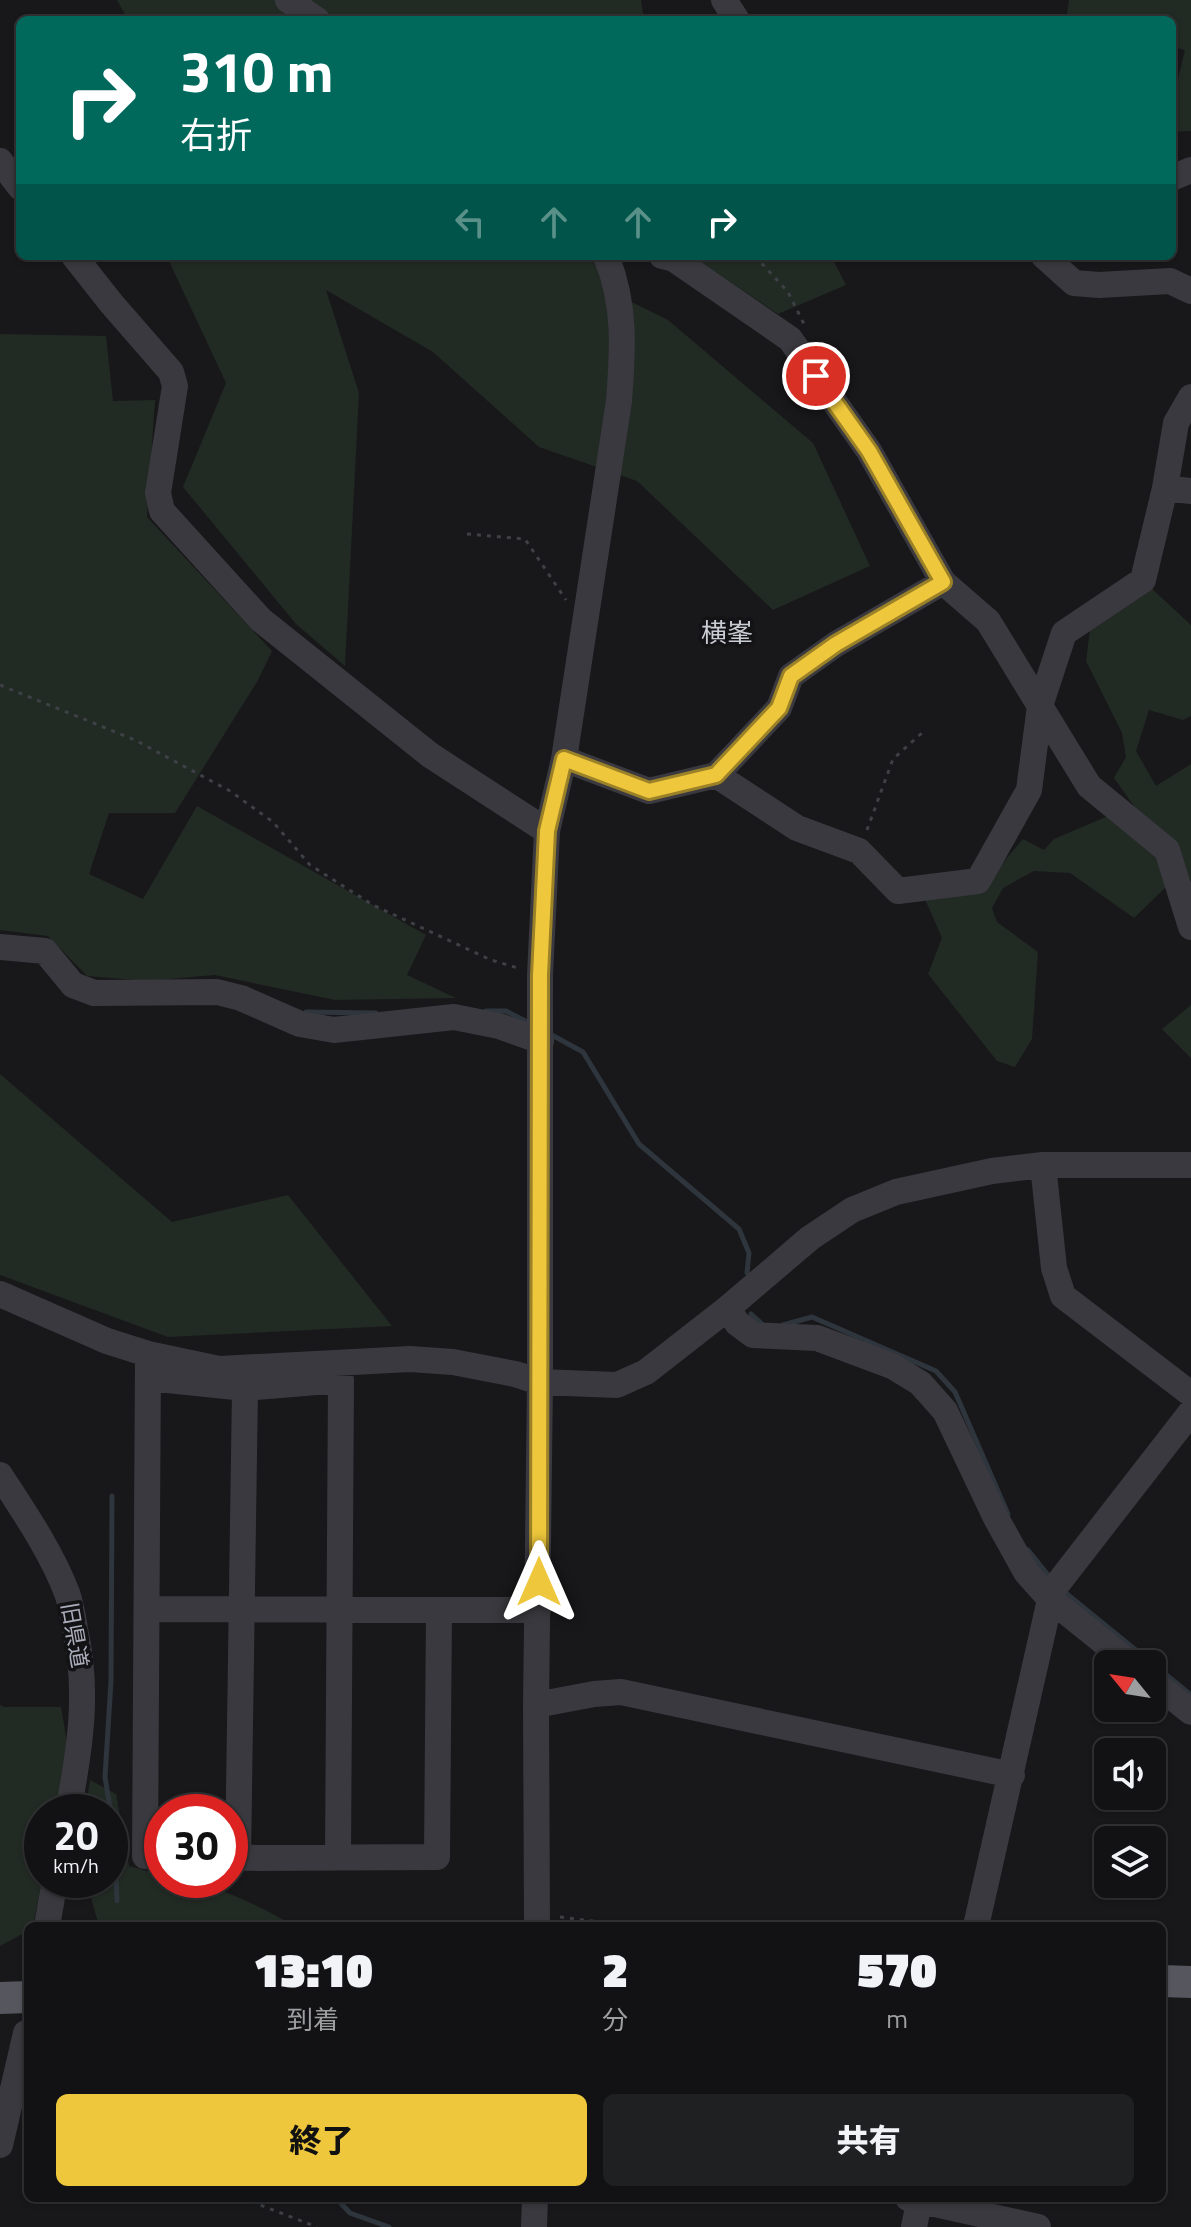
<!DOCTYPE html>
<html lang="ja">
<head>
<meta charset="utf-8">
<style>
  body { margin:0; font-family:"Titillium Web","Noto Sans JP",sans-serif; background:#1f2022; color:#f1f3f6; height:100vh; display:flex; flex-direction:column; font-size:30px; white-space:nowrap }
  * { box-sizing:border-box; margin:0 }
  p { font-size:26px; color:#9c9ea0 }
  .icon { flex:none; width:44px; height:44px; fill:none; stroke:currentColor; stroke-width:2; stroke-linecap:round; stroke-linejoin:round }
  .map { position:relative; flex:1; overflow:hidden }
  .panel { position:absolute; left:24px; top:1922px; width:1142px; height:280px; display:flex; flex-direction:column; background:#121214; border-radius:12px; box-shadow:0 2px 6px #0004,0 0 0 2px #313234 }
  .panel>* { flex:none }
  .hud { position:absolute; left:16px; top:16px; width:1160px; height:244px; border-radius:12px; box-shadow:0 2px 6px #0004,0 0 0 2px #313234; background:#00695c; color:#fff; overflow:hidden }
  .needle { width:52px; rotate:300deg }
  .buttons { position:absolute; left:1094px; top:1650px; display:grid; gap:16px }
  .buttons a { display:grid; place-items:center; width:72px; height:72px; border-radius:12px; background:#121214; box-shadow:0 2px 6px #0004,0 0 0 2px #313234; font-size:40px }
  .speed { position:absolute; left:24px; top:1794px; display:flex; gap:16px; font-size:40px; font-weight:700; text-align:center }
  .speed>* { display:grid; place-content:center; width:104px; height:104px; border-radius:50%; background:#121214; box-shadow:0 2px 6px #0004,0 0 0 2px #313234; line-height:1 }
  .speed small { font-size:20px; font-weight:400 }
  .speed .limit { border:12px solid #d22; background:#fff; color:#111 }
  .pin { position:absolute; display:grid; place-items:center; width:68px; height:68px; color:#fff; margin:-34px; border:4px solid #fff; border-radius:50%; box-shadow:0 2px 8px #0007 }
  .me { position:absolute; width:88px; margin:-44px; rotate:0deg; stroke-linejoin:round; filter:drop-shadow(0 0 6px #0008) }
  .turn { display:flex; align-items:center; gap:28px; height:168px; padding:0 32px; font-size:36px }
  .turn .icon { width:104px; height:104px; stroke-width:2.5 }
  .turn b { display:block; font-size:56px; line-height:68px }
  .lanes { display:flex; align-items:center; height:76px; padding:0 32px; background:#0003; justify-content:center; gap:40px; direction:ltr }
  .lanes .off { opacity:.35 }
  .eta { display:flex; justify-content:space-evenly; align-items:center; height:136px; text-align:center }
  .eta b { font-size:48px; font-weight:800; line-height:56px }
  .button { display:flex; gap:16px; margin-top:auto; padding:16px 32px }
  .button a { flex:1; height:92px; border-radius:12px; background:#eec73c; color:#111; font-size:32px; font-weight:800; line-height:92px; text-align:center }
  .button a+a { background:#1f2022; color:#f1f3f6 }
  .map>svg:first-child { display:block }
  .green { fill:#222a24 }
  .lines { fill:none; stroke-linecap:round; stroke-linejoin:round }
  .stream { stroke:#2e353d; stroke-width:5 }
  .path { stroke:#3f4046; stroke-width:3; stroke-dasharray:4 6; stroke-linecap:butt }
  .minor { stroke:#39393f; stroke-width:26 }
  .major { stroke:#55565e; stroke-width:32 }
  .route-casing { stroke:#9b8127; stroke-width:20 }
  .route { stroke:#eec73c; stroke-width:14 }
  .labels { text-anchor:middle; dominant-baseline:central; stroke-width:7; stroke-linejoin:round; paint-order:stroke }
  .street-label { font-size:22px; fill:#aaadb9; stroke:#131315 }
  .quarter-label { font-size:26px; fill:#cbcdd5; stroke:#131315 }
</style>
</head>
<body>
<div class="map">
<svg width="1191" height="2227" viewBox="0 0 1191 2227">
  <rect width="100%" height="100%" fill="#18181a"/>
  <path class="green" d="M117,0H641L644,20H128Z
    M1069,0H1191V131L1172,132V103L1185,50L1172,47V20H1066Z
    M174,256H597L603,288L668,320L813,443L870,566L773,610L637,481L539,447L433,352L326,290L359,393L345,666L296,624L183,487L226,383L169,261Z
    M692,256H831L846,285L778,314Z
    M0,334L106,336L113,401L155,400L147,517L272,651L257,682L175,813H109L89,874L143,899L197,806L426,935L407,975L456,998L335,1000L215,975L147,981L87,976L48,936L0,930Z
    M1149,586L1191,625V716L1183,720L1149,710L1136,751L1156,786L1191,764V904L1168,885L1134,918L1070,873L1034,871L1003,888L992,908L997,922L1038,952L1032,1039L1015,1067L997,1061L928,974L942,938L924,897L994,873L1023,839L1044,850L1054,839L1108,816L1144,820L1114,778L1126,757L1122,733L1086,661L1091,622Z
    M1191,1005V1058L1162,1029Z
    M0,1074L172,1222L288,1195L392,1326L168,1337L0,1275Z
    M0,1705L4,1707H61L68,1749L56,1812H42V1880L33,1926H28V1931L0,1946Z
    M90,1780L116,1794L129,1866L162,1875V1880C206,1880 251,1901 289,1923L290,1926H99L86,1880H110V1812H85Z"/>
  <g class="lines">
    <path class="stream" d="M486,1011H506L529,1023
      M306,1012L376,1013
      M548,1033L583,1052L639,1144L739,1229L749,1253L747,1273
      M751,1314L762,1324
      M783,1325L812,1317L936,1371L955,1392L1008,1514
      M112,1496L111,1681L105,1777L114,1833L117,1901
      M1028,1550L1052,1580
      M1062,1590L1191,1695
      M336,2198L350,2213L389,2227"/>
    <path class="path" d="M755,256L788,292L804,324
      M467,534L525,539L566,600
      M0,685L135,740L230,791L273,822L310,865L373,905L491,960L518,968
      M867,830L893,759L923,732
      M560,1917L631,1926
      M242,2198L317,2227"/>
    <path class="minor" d="M288,0L317,20
      M724,0L737,20
      M0,161L20,187
      M1172,178L1191,170
      M74,256L111,303L171,372L175,386L158,493L162,511L261,620L430,755L547,831
      M662,256L674,259L790,339L869,451L943,582L988,621L1089,786L1167,850L1191,927
      M1044,256L1074,283L1099,285L1170,281L1191,291
      M1165,488L1191,491
      M564,759L649,791L716,775L779,708L791,676L836,644L943,582
      M716,775L797,828L859,851L898,891L978,881L1029,790L1040,706L1064,633L1143,580L1165,488L1176,423L1191,397
      M0,947L45,951L73,985L94,993L217,992L241,998L300,1024L334,1030L454,1017L499,1026L541,1041
      M1043,1165L1054,1268L1063,1296L1191,1394
      M0,1294L107,1341L148,1354L219,1369L410,1359L453,1362L515,1374L540,1382L617,1385L646,1372L728,1308L810,1238L852,1210L896,1192L992,1171L1043,1165H1191
      M728,1308L737,1323L753,1335L817,1338L892,1366L920,1383L945,1411L996,1518L1026,1572L1050,1599L1131,1664
      M148,1361L145,1856H162
      M148,1378L245,1388L341,1380L338,1857
      M0,1475C24,1512 51,1551 67,1593C71,1604 73,1617 75,1629C89,1692 80,1749 68,1812
      M148,1609L538,1610
      M1152,1681L1191,1712
      M536,1705L594,1694L621,1692L1012,1775
      M230,1858L437,1857L439,1610
      M238,1858L245,1388
      M47,1926L55,1880
      M537,1926L536,1705L540,1382V975L547,831L564,759L619,401C623,350 626,304 606,256
      M976,1926L1052,1591L1191,1412
      M0,2145L26,2033
      M908,2198L1038,2227
      M534,2227L535,2198
      M914,2227L920,2198"/>
    <path class="major" d="M1162,1981L1191,1982
      M0,1998L28,1997"/>
  </g>
  <g class="lines">
    <g class="route-casing">
      <path id="route" d="M539,1582L540,975L547,831L564,759L649,791L716,775L779,708L791,676L836,644L943,582L869,451L816,376"/>
    </g>
    <use href="#route" class="route"/>
  </g>
  <g class="labels">
    <g class="street-label">
      <text transform="translate(75 1635) rotate(80)">旧県道</text>
    </g>
    <g class="quarter-label">
      <text x="727" y="632">横峯</text>
    </g>
  </g>
</svg>
<div class="buttons">
<a><svg class="needle" viewBox="-14 -14 28 28"><path d="M0-13l5 13h-10z" fill="#e53935"/><path d="M0 13l5-13h-10z" fill="#9c9ea0"/></svg></a>
<a><svg class="icon" aria-label="sound" viewBox="0 0 24 24"><path d="M4 9h4l5-4v14l-5-4H4zM17 9q2 3 0 6"/></svg></a>
<a><svg class="icon" aria-label="layers" viewBox="0 0 24 24"><path d="M12 4l9 5-9 5-9-5zM3 14l9 5 9-5"/></svg></a>
</div>
<div class="speed"><div>20<small>km/h</small></div><div class="limit">30</div></div>
<div class="pin" style="left:816px;top:376px;background:#d93025"><svg class="icon" aria-label="arrive" viewBox="0 0 24 24"><path d="M6 21V4h12l-3 4 3 4H6"/></svg></div>
<svg class="me" style="left:539px;top:1582px" viewBox="-20 -20 40 40"><path d="M0-17L14 15 0 8-14 15z" fill="#eec73c" stroke="#fff" stroke-width="4"/></svg>
<div class="hud">
<div class="turn"><svg class="icon" aria-label="right" viewBox="0 0 24 24"><path d="M7 20v-9h11M14 6l5 5-5 5"/></svg><div><b>310 m</b>右折</div></div>
<div class="lanes"><svg class="icon off" aria-label="left" viewBox="0 0 24 24"><path d="M17 20v-9H6M10 6l-5 5 5 5"/></svg><svg class="icon off" aria-label="ahead" viewBox="0 0 24 24"><path d="M12 20V5M6 11l6-6 6 6"/></svg><svg class="icon off" aria-label="ahead" viewBox="0 0 24 24"><path d="M12 20V5M6 11l6-6 6 6"/></svg><svg class="icon" aria-label="right" viewBox="0 0 24 24"><path d="M7 20v-9h11M14 6l5 5-5 5"/></svg></div>
</div>
<section class="panel">
<div class="eta">
<div><b>13:10</b><p>到着</p></div>
<div><b>2</b><p>分</p></div>
<div><b>570</b><p>m</p></div>
</div>
<div class="button"><a>終了</a><a>共有</a></div>
</section>
</div>
</body>
</html>
